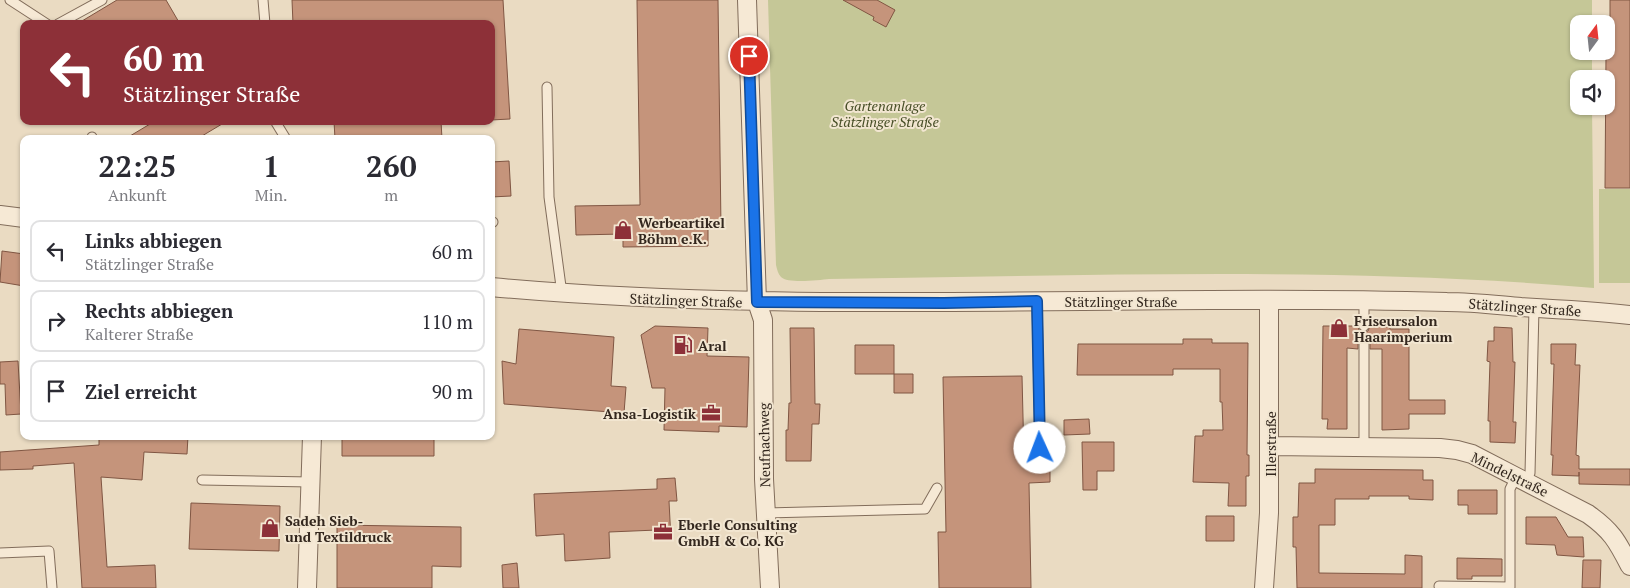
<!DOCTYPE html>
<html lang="de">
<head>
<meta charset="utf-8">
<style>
  body { margin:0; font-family:"PT Serif",serif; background:#f2f2f3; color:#2b2b33; height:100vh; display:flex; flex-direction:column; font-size:19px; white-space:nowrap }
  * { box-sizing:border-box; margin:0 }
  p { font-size:16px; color:#7c7c81 }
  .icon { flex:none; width:28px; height:28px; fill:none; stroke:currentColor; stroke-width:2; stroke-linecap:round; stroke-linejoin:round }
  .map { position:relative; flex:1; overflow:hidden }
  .side { position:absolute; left:20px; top:135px; width:475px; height:305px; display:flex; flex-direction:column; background:#fff; border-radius:10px; box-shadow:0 1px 4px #0004 }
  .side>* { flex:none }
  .top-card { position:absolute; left:20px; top:20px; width:475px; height:105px; border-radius:10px; box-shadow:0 1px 4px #0004; background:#8d3038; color:#fff; overflow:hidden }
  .needle { width:32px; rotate:15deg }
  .controls { position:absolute; left:1570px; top:15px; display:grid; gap:10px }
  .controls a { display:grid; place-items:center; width:45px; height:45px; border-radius:10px; background:#fff; box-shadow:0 1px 4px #0004; font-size:25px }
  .pin { position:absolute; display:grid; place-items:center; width:42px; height:42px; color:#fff; margin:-21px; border:2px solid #fff; border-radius:50%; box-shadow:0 1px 5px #0007 }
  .me { position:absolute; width:55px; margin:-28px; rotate:358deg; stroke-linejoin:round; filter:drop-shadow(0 0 4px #0008) }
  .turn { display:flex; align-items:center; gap:18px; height:105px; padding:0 20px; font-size:22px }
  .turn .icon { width:65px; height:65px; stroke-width:2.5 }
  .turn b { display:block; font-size:35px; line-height:42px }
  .eta { display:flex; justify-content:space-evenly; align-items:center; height:85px; text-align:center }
  .eta b { font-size:30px; font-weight:700; line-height:35px }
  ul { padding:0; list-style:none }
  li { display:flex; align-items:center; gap:15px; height:62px; margin:0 10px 8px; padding:0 10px; border:2px solid #e1e1e2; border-radius:10px }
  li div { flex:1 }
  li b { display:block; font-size:19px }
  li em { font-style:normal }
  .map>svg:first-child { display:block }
  .green { fill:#c5c797 }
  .building { fill:#c5947b; stroke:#805643 }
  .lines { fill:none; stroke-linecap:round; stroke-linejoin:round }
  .lane-casing { stroke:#826d5b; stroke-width:11 }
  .street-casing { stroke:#826d5b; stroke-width:20 }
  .lane { stroke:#f6e9d5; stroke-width:9 }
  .street { stroke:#f6e9d5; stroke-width:18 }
  .route-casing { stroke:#114b97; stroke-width:12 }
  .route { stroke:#1a73e8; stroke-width:9 }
  .labels { text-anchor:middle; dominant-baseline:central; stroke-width:4; stroke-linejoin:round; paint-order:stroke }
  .park-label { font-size:14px; font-style:italic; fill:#474e26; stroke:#f2e6d1 }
  .poi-label { font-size:14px; font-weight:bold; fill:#33271e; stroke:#f2e6d1; text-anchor:start }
  .street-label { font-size:14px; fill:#33271e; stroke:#f2e6d1 }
</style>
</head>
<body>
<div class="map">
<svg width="1630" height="588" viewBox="0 0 1630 588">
  <rect width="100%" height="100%" fill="#eadbc2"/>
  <path class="green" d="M768,0H1592V24H1579V51H1592V79H1579V106H1592L1594,288C1340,266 1084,276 829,279C819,280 788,284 781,277C778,274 777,269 776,265Z
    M1599,189H1630V283H1599Z"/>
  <path class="building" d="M117,0H166L180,24H77Z
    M292,0H503L510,119L491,120V24H293Z
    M637,0H718L721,228H708V246L623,247V234L576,235L575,206L640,205Z
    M843,0H877L895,10L886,27L873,20L874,17Z
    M1610,0H1630V188H1605L1606,54H1610Z
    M155,121H227L197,139H125Z
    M334,121H441L442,139H335Z
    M509,161L511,196L491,197V162Z
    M2,251L24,254V286L0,282Z
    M655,326L708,328L707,356L749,357L747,427L719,426V432L664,430L665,388H652L641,335Z
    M1323,326H1358L1359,330L1364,332L1368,331L1370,326L1390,327V329H1409V400H1445V414H1409V429L1382,430V349H1370V338L1364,335L1358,338V349L1347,348V429H1327L1328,419H1322Z
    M1494,327L1512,328L1513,362H1515L1513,422H1516L1515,443L1490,442V421H1488L1490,362L1487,361L1488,341H1494Z
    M790,328H814L815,404H820L819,424H812L811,461H786V430H788L789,403H791Z
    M519,329L614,337L611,386L626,387L624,413L504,404L502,361L516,364Z
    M1183,339H1212V343H1248L1247,455H1249V476H1246V506H1228L1229,483L1193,482L1195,436H1203V430H1223L1222,402H1220V369H1173V375H1077L1078,344H1183Z
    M1551,344H1576L1575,365H1580L1576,455L1579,456V469H1630V485L1579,484V472V476L1552,475L1553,455H1551L1554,364H1551Z
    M855,345H894V374H855Z
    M18,361L21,414L6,415L5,384H0V362Z
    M894,374H913V393H894Z
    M1022,376L1024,458L1050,457V482L1029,483L1031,588H939L938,532H946L943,377Z
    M1089,419L1090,434L1064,435V420Z
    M99,436H188L187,454L144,452L142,480L101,477L107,567L155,565L156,588H82L74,463L33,466V469L0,470V452L99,445Z
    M342,436H434V456H342Z
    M1082,442H1114V471H1097V490H1083Z
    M1315,469L1423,470V480H1433V500L1409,499V496H1369V499H1335V525H1319V573L1405,574V555L1422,556V588H1297L1296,547H1293V517H1298L1299,483H1315Z
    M675,478L677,501H669L671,540H657V530L609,532L610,558L565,561L564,534L536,536L534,494L657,489V479Z
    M1458,490H1497V514H1468V505H1458Z
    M191,503L280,506L279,551L189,549Z
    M1206,516H1234V541H1206Z
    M1526,517H1556L1568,537H1583L1584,557L1557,555L1555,545L1526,544Z
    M337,525L461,527V567L432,566V588H337Z
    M1457,558L1502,559V576H1472V579H1457Z
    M1583,560H1601L1600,588H1582Z
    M517,563L519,588H503L502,565Z"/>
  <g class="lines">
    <g class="lane-casing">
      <path id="lane" d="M10,0L47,24
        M263,0L265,24
        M58,24L102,0
        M547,87L549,197L562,294
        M275,121L286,139
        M92,137L93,139
        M491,222H493
        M1364,300V326
        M1037,301L1040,448
        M1364,447V341
        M202,480L311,482
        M1525,481L1530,473L1534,308
        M766,513L925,509L937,488
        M0,553L49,551L52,588
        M1439,586L1510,587V489L1516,477"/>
    </g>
    <g class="street-casing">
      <path id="street" d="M747,0L757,302L763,320L764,479L770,588
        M0,215L24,218
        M491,287C809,316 1128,293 1447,302C1472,302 1497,305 1521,307C1558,309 1594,311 1630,315
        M1270,446L1440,448L1457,450L1472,454L1588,514C1612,531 1617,541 1630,566
        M307,588L312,436
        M1264,588L1269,513V300"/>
    </g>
    <use href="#lane" class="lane"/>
    <use href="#street" class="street"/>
  </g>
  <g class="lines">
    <g class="route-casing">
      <path id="route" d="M749,56L757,302L944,303L1037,301L1040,448"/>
    </g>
    <use href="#route" class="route"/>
  </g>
  <defs>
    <g id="shop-bare" transform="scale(1.5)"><path d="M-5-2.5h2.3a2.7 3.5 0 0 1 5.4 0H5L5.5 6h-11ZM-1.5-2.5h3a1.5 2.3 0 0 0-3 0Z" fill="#8d3038" stroke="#f2e6d1" stroke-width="2.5" paint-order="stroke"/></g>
    <g id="fuel-bare" transform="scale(1.5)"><path d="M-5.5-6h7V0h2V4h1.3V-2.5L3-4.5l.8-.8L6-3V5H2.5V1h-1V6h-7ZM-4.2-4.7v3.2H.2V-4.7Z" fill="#8d3038" stroke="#f2e6d1" stroke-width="2.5" paint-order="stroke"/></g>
    <g id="office-bare" transform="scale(1.5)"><path d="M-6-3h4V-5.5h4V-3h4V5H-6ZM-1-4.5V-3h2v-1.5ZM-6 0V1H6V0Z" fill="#8d3038" stroke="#f2e6d1" stroke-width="2.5" paint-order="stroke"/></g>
  </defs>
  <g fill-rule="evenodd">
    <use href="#shop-bare" x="623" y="230"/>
    <use href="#shop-bare" x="1339" y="328"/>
    <use href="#fuel-bare" x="683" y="345"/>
    <use href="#office-bare" x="711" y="413"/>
    <use href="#shop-bare" x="270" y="528"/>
    <use href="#office-bare" x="663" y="532"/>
  </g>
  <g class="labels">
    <g class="park-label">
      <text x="885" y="105">Gartenanlage<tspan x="885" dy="16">Stätzlinger Straße</tspan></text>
    </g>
    <g class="poi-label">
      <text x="638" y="222">Werbeartikel<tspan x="638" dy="16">Böhm e.K.</tspan></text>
      <text x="1354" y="320">Friseursalon<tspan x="1354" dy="16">Haarimperium</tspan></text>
      <text x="698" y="345">Aral</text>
      <text x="696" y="413" text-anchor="end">Ansa-Logistik</text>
      <text x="285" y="520">Sadeh Sieb-<tspan x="285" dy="16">und Textildruck</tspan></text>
      <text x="678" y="524">Eberle Consulting<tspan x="678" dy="16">GmbH &amp; Co. KG</tspan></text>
    </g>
    <g class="street-label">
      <text transform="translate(686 300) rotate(2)">Stätzlinger Straße</text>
      <text x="1121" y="301">Stätzlinger Straße</text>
      <text transform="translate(1525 307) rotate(4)">Stätzlinger Straße</text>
      <text transform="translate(1270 444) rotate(-90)">Illerstraße</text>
      <text transform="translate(764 445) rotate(-91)">Neufnachweg</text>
      <text transform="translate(1510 474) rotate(26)">Mindelstraße</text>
    </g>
  </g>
</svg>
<div class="controls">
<a><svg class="needle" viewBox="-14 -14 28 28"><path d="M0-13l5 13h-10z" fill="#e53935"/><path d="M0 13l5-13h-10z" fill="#7c7c81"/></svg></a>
<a><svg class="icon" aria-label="sound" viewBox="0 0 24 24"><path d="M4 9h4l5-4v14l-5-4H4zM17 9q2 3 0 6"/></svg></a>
</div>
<div class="pin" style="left:749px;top:56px;background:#d93025"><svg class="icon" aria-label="arrive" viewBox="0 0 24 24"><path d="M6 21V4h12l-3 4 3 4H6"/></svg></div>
<svg class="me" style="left:1040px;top:448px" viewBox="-20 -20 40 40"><circle r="19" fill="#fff"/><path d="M0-13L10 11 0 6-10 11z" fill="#1a73e8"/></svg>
<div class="top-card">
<div class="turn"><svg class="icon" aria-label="left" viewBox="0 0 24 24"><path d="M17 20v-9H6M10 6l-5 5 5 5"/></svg><div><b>60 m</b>Stätzlinger Straße</div></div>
</div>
<section class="side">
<div class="eta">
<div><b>22:25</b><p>Ankunft</p></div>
<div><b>1</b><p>Min.</p></div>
<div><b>260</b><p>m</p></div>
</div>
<ul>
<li><svg class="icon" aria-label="left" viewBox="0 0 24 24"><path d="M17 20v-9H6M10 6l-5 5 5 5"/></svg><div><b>Links abbiegen</b><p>Stätzlinger Straße</p></div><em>60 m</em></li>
<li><svg class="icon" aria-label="right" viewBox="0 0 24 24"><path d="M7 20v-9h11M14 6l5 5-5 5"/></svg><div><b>Rechts abbiegen</b><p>Kalterer Straße</p></div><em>110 m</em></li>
<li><svg class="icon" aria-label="arrive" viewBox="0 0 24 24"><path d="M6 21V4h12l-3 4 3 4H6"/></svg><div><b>Ziel erreicht</b></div><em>90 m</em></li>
</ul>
</section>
</div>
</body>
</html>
